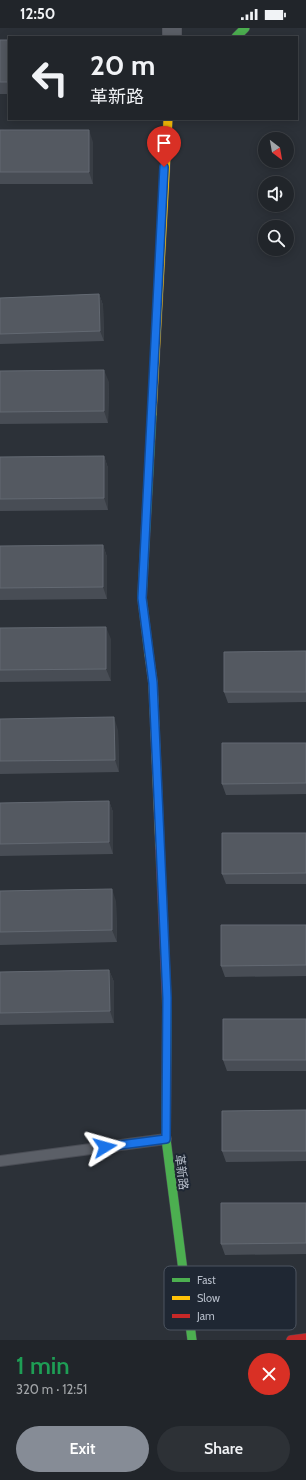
<!DOCTYPE html>
<html lang="en">
<head>
<meta charset="utf-8">
<style>
  body { margin:0; font-family:Cabin,"Noto Sans SC",sans-serif; background:#2d3136; color:#f1f3f6; height:100vh; display:flex; flex-direction:column; font-size:15px; white-space:nowrap }
  * { box-sizing:border-box; margin:0 }
  p { font-size:13px; color:#a2a5a8 }
  .icon { flex:none; width:22px; height:22px; fill:none; stroke:currentColor; stroke-width:2; stroke-linecap:round; stroke-linejoin:round }
  .map { position:relative; height:1312px; overflow:hidden }
  .details { display:flex; flex-direction:column; background:#21252a; flex:1 }
  .details>* { flex:none }
  .banner { position:absolute; left:8px; top:8px; width:290px; height:84px; border-radius:0px; box-shadow:0 2px 10px #0003,0 0 0 1px #3e4247; background:#21252a; color:#f1f3f6; overflow:hidden }
  .needle { width:26px; rotate:149deg }
  .tools { position:absolute; left:258px; top:104px; display:grid; gap:8px }
  .tools a { display:grid; place-items:center; width:36px; height:36px; border-radius:50%; background:#21252a; box-shadow:0 2px 10px #0003,0 0 0 1px #3e4247; font-size:20px }
  .pin { position:absolute; display:grid; place-items:center; width:34px; height:34px; color:#fff; margin:-41px -17px; border-radius:50% 50% 50% 0; rotate:-45deg; box-shadow:0 0 4px #0007 }
  .pin .icon { rotate:45deg }
  .me { position:absolute; width:44px; margin:-22px; rotate:82deg; stroke-linejoin:round; filter:drop-shadow(0 0 3px #0008) }
  .turn { display:flex; align-items:center; gap:14px; height:84px; padding:0 16px; font-size:18px }
  .turn .icon { width:52px; height:52px; stroke-width:2.5 }
  .turn b { display:block; font-size:28px; line-height:34px }
  .round { display:grid; place-items:center; flex:none; width:42px; height:42px; border-radius:21px; background:#2d3136 }
  .head { display:flex; align-items:center; justify-content:space-between; height:68px; padding:0 16px }
  h1 { font-size:24px; font-weight:600; line-height:30px; color:#1e9e55 }
  .button { display:flex; gap:8px; margin-top:auto; padding:8px 16px }
  .button a { flex:1; height:46px; border-radius:24px; background:#868c96; color:#fff; font-size:16px; font-weight:600; line-height:46px; text-align:center }
  .button a+a { background:#2d3136; color:#f1f3f6 }
  .status { display:flex; justify-content:space-between; align-items:center; height:28px; padding:0 20px; background:#21252a; direction:ltr }
  .status svg { height:11px; fill:currentColor }
  .map>svg:first-child { display:block }
  .lines { fill:none; stroke-linecap:round; stroke-linejoin:round }
  .lane-casing { stroke:#4a4d55; stroke-width:12 }
  .street-casing { stroke:#4a4d55; stroke-width:20 }
  .fast-casing { stroke:#4a4d55; stroke-width:10 }
  .slow-casing { stroke:#4a4d55; stroke-width:10 }
  .jam-casing { stroke:#4a4d55; stroke-width:10 }
  .lane { stroke:#5b5f67; stroke-width:10 }
  .street { stroke:#5b5f67; stroke-width:19 }
  .fast { stroke:#4caf50; stroke-width:9 }
  .slow { stroke:#ffc107; stroke-width:9 }
  .jam { stroke:#c62828; stroke-width:9 }
  .wall { fill:#484d55 }
  .shaded-wall { fill:#383d44 }
  .building { fill:#545961; stroke:#636972 }
  .route-casing { stroke:#114b97; stroke-width:10 }
  .route { stroke:#1a73e8; stroke-width:7 }
  .labels { text-anchor:middle; dominant-baseline:central; stroke-width:4; stroke-linejoin:round; paint-order:stroke }
  .street-label { font-size:12px; fill:#b6bdc9; stroke:#1f2733 }
  .key { fill:#1f2733; stroke:#4c5460; stroke-width:1 }
  .key-label { font-size:11px; fill:#b6bdc9 }
</style>
</head>
<body>
<div class="status"><b>12:50</b><svg viewBox="0 0 49 12"><path d="M0 12V9h3v3zM5 12V6h3v6zM10 12V3h3v9zM15 12V0h3v12zM26 1h20v11H26zM47 4h2v5h-2z"/></svg></div>
<div class="map">
<svg width="306" height="1312" viewBox="0 0 306 1312">
  <rect width="100%" height="100%" fill="#2c3138"/>
  <g class="lines">
    <g class="lane-casing">
      <path id="lane" d="M0,1133L166,1111"/>
    </g>
    <g class="street-casing">
      <path id="street" d="M172,0V9"/>
    </g>
    <g class="fast-casing">
      <path id="fast" d="M236,9L245,0
        M149,626L142,570L152,386
        M167,979L166,1111L192,1312"/>
    </g>
    <g class="slow-casing">
      <path id="slow" d="M152,386L168,91
        M149,626L153,655L160,820"/>
    </g>
    <g class="jam-casing">
      <path id="jam" d="M160,820L167,979
        M291,1312L306,1310"/>
    </g>
    <use href="#lane" class="lane"/>
    <use href="#street" class="street"/>
    <use href="#fast" class="fast"/>
    <use href="#slow" class="slow"/>
    <use href="#jam" class="jam"/>
  </g>
  <path class="wall" d="M0,12H9V66H0Z
    M0,102L93,114V156H0Z
    M99,266L103,277L104,313L0,316V270Z
    M0,343L109,354L108,395L0,396Z
    M104,428L108,440V482L0,483V429Z
    M103,517L107,529V571L0,572V518Z
    M0,600L111,611V653L0,654Z
    M306,623V674L228,675L224,664Z
    M0,691L118,702L119,744L0,746Z
    M306,715V766L226,767L222,756Z
    M109,773L113,784V826L0,828V775Z
    M306,805V856H226L222,846Z
    M0,863L116,873L117,914L0,917Z
    M306,897V948L225,949L221,938Z
    M109,942L114,954V995L0,997V944Z
    M306,991V1043H227L223,1032Z
    M306,1082V1133L226,1134L222,1123Z
    M306,1175V1226L225,1227L221,1216Z"/>
  <path class="shaded-wall" d="M89,102L93,114V156L89,144Z
    M99,266L103,277L104,313L100,303Z
    M104,342L109,354L108,395L104,383Z
    M104,428L108,440V482L104,470Z
    M103,517L107,529V571L103,559Z
    M106,599L111,611V653L106,641Z
    M114,689L118,702L119,744L115,732Z
    M109,773L113,784V826L109,814Z
    M112,861L116,873L117,914L112,902Z
    M109,942L114,954V995L110,983Z"/>
  <path class="building" d="M0,12H9V54H0Z
    M0,102H89V144H0Z
    M99,266L100,303L0,306V270Z
    M104,342V383L0,384V343Z
    M104,428V470L0,471V429Z
    M103,517V559L0,560V518Z
    M106,599V641L0,642V600Z
    M306,623V664H224V624Z
    M114,689L115,732L0,733V691Z
    M222,715H306V755L222,756Z
    M109,773V814L0,816V775Z
    M222,805H306V845L222,846Z
    M112,861V902L0,904V863Z
    M221,897H306V937L221,938Z
    M109,942L110,983L0,985V944Z
    M223,991H306V1032H223Z
    M306,1082V1123H222V1083Z
    M221,1175H306V1215L221,1216Z"/>
  <g class="lines">
    <g class="route-casing">
      <path id="route" d="M105,1119L166,1111L167,970L153,655L142,570L164,139"/>
    </g>
    <use href="#route" class="route"/>
  </g>
  <g class="labels">
    <g class="street-label">
      <text transform="translate(182 1144) rotate(83)">革新路</text>
    </g>
  </g>
  <rect x="164" y="1238" width="132" height="64" rx="6" class="key"/>
  <rect x="172" y="1250" width="18" height="4" fill="#4caf50"/>
  <rect x="172" y="1268" width="18" height="4" fill="#ffc107"/>
  <rect x="172" y="1286" width="18" height="4" fill="#c62828"/>
  <g class="key-label">
    <text x="197" y="1256">Fast</text>
    <text x="197" y="1274">Slow</text>
    <text x="197" y="1292">Jam</text>
  </g>
</svg>
<div class="tools">
<a><svg class="needle" viewBox="-14 -14 28 28"><path d="M0-13l5 13h-10z" fill="#e53935"/><path d="M0 13l5-13h-10z" fill="#a2a5a8"/></svg></a>
<a><svg class="icon" aria-label="sound" viewBox="0 0 24 24"><path d="M4 9h4l5-4v14l-5-4H4zM17 9q2 3 0 6"/></svg></a>
<a><svg class="icon" aria-label="search" viewBox="0 0 24 24"><circle cx="10" cy="10" r="6"/><path d="M15 15l6 6"/></svg></a>
</div>
<div class="pin" style="left:164px;top:139px;background:#d93025"><svg class="icon" aria-label="arrive" viewBox="0 0 24 24"><path d="M6 21V4h12l-3 4 3 4H6"/></svg></div>
<svg class="me" style="left:105px;top:1119px" viewBox="-20 -20 40 40"><path d="M0-17L14 15 0 8-14 15z" fill="#1a73e8" stroke="#fff" stroke-width="4"/></svg>
<div class="banner">
<div class="turn"><svg class="icon" aria-label="left" viewBox="0 0 24 24"><path d="M17 20v-9H6M10 6l-5 5 5 5"/></svg><div><b>20 m</b>革新路</div></div>
</div>
</div>
<section class="details">
<div class="head"><div><h1>1 min</h1><p>320 m · 12:51</p></div><a class="round" style="background:#d93025;color:#fff"><svg class="icon" aria-label="close" viewBox="0 0 24 24"><path d="M6 6l12 12M18 6L6 18"/></svg></a></div>
<div class="button"><a>Exit</a><a>Share</a></div>
</section>
</body>
</html>
